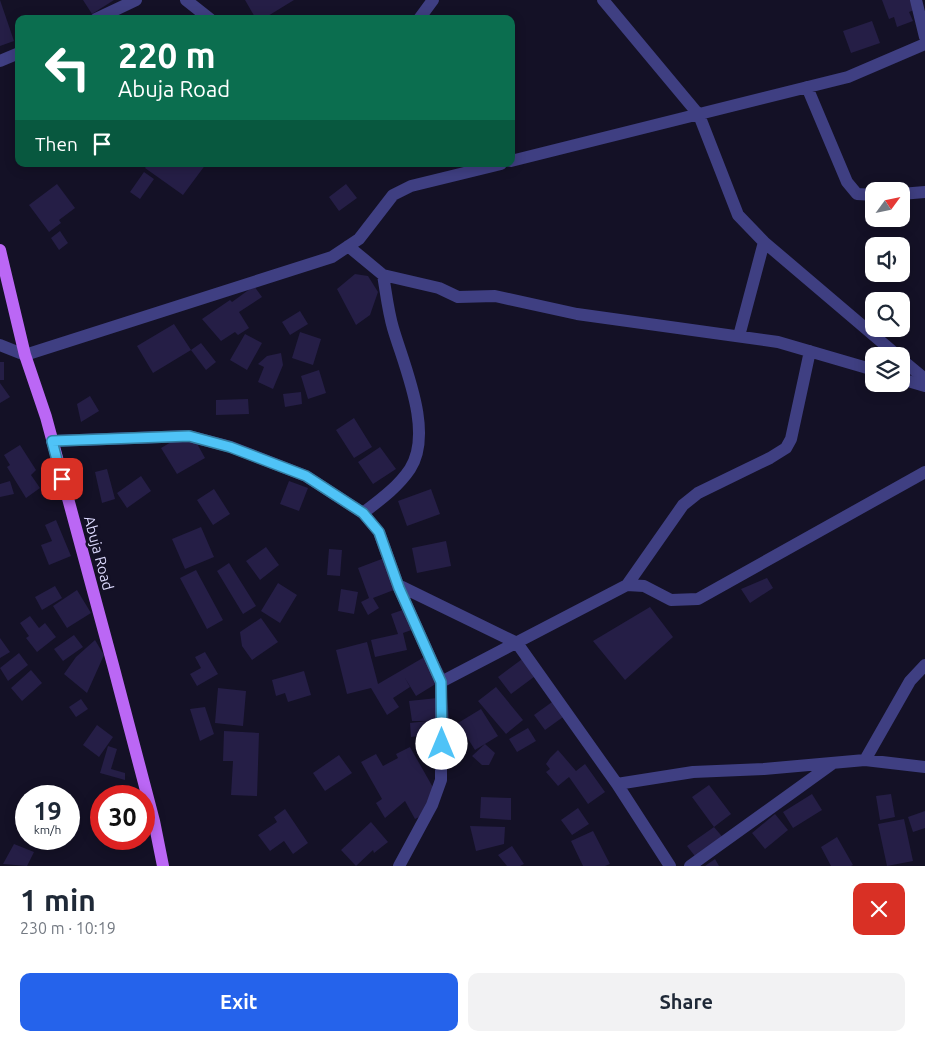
<!DOCTYPE html>
<html lang="en">
<head>
<meta charset="utf-8">
<style>
  body { margin:0; font-family:Ubuntu,sans-serif; background:#f2f2f3; color:#1f2937; height:100vh; display:flex; flex-direction:column; font-size:19px; white-space:nowrap }
  * { box-sizing:border-box; margin:0 }
  p { font-size:16px; color:#747a83 }
  .icon { flex:none; width:28px; height:28px; fill:none; stroke:currentColor; stroke-width:2; stroke-linecap:round; stroke-linejoin:round }
  .map { position:relative; height:866px; overflow:hidden }
  .side { display:flex; flex-direction:column; background:#fff; flex:1 }
  .side>* { flex:none }
  .guide { position:absolute; left:15px; top:15px; width:500px; height:152px; border-radius:10px; box-shadow:0 2px 12px #0003; background:#0b6e4f; color:#fff; overflow:hidden }
  .needle { width:32px; rotate:57deg }
  .buttons { position:absolute; left:865px; top:182px; display:grid; gap:10px }
  .buttons a { display:grid; place-items:center; width:45px; height:45px; border-radius:10px; background:#fff; box-shadow:0 2px 12px #0003; font-size:25px }
  .speed { position:absolute; left:15px; top:785px; display:flex; gap:10px; font-size:25px; font-weight:700; text-align:center }
  .speed>* { display:grid; place-content:center; width:65px; height:65px; border-radius:50%; background:#fff; box-shadow:0 2px 12px #0003; line-height:1 }
  .speed small { font-size:12px; font-weight:400 }
  .speed .limit { border:8px solid #d22; background:#fff; color:#111 }
  .pin { position:absolute; display:grid; place-items:center; width:42px; height:42px; color:#fff; margin:-21px; border-radius:10px; box-shadow:0 2px 8px #0006 }
  .me { position:absolute; width:55px; margin:-28px; rotate:0deg; stroke-linejoin:round; filter:drop-shadow(0 0 4px #0008) }
  .turn { display:flex; align-items:center; gap:18px; height:105px; padding:0 20px; font-size:22px }
  .turn .icon { width:65px; height:65px; stroke-width:2.5 }
  .turn b { display:block; font-size:35px; line-height:42px }
  .then { display:flex; align-items:center; height:48px; padding:0 20px; background:#0003; gap:10px; font-size:19px }
  .round { display:grid; place-items:center; flex:none; width:52px; height:52px; border-radius:10px; background:#f2f2f3 }
  .head { display:flex; align-items:center; justify-content:space-between; height:85px; padding:0 20px }
  h1 { font-size:30px; font-weight:600; line-height:38px }
  .button { display:flex; gap:10px; margin-top:auto; padding:10px 20px }
  .button a { flex:1; height:58px; border-radius:10px; background:#2563eb; color:#fff; font-size:20px; font-weight:600; line-height:58px; text-align:center }
  .button a+a { background:#f2f2f3; color:#1f2937 }
  .map>svg:first-child { display:block }
  .building { fill:#251e46 }
  .lines { fill:none; stroke-linecap:round; stroke-linejoin:round }
  .street { stroke:#3f3f82; stroke-width:12 }
  .primary { stroke:#bb67f5; stroke-width:12 }
  .route-casing { stroke:#337fa1; stroke-width:12 }
  .route { stroke:#4fc3f7; stroke-width:9 }
  .labels { text-anchor:middle; dominant-baseline:central; stroke-width:5; stroke-linejoin:round; paint-order:stroke }
  .street-label { font-size:15px; fill:#dbd8fc; stroke:#141126 }
</style>
</head>
<body>
<div class="map">
<svg width="925" height="866" viewBox="0 0 925 866">
  <rect width="100%" height="100%" fill="#141126"/>
  <path class="building" d="M0,0L14,41L0,46Z
    M83,0H114L92,14Z
    M245,0H294L263,19H256Z
    M882,0H910L914,10L909,12L913,21L897,27L894,17L889,19Z
    M872,21L880,43L851,53L843,31Z
    M148,164H206L183,195L145,168Z
    M144,172L154,179L140,199L130,192Z
    M57,184L75,208L59,220L61,223L49,232L29,205Z
    M346,184L357,198L339,211L329,197Z
    M60,231L68,243L59,250L51,238Z
    M355,274L368,276L378,292L370,315L356,325L337,289Z
    M254,286L262,297L239,312L249,328L238,335L235,332L221,341L202,319L230,300L232,302Z
    M300,311L308,324L290,335L282,322Z
    M174,324L191,350L201,343L216,362L206,370L191,350L153,373L137,346Z
    M300,332L321,339L313,365L292,358Z
    M245,334L262,343L247,370L230,360Z
    M281,353L283,365L273,389L258,382L264,367L258,364L267,356Z
    M0,362H4V380H0Z
    M319,370L326,393L308,399L301,376Z
    M0,383L10,397L0,403Z
    M301,392L302,404L285,407L283,394Z
    M90,396L99,411L81,422L77,404Z
    M248,399L249,414L216,415V400Z
    M354,418L372,447L354,458L336,430Z
    M190,431L205,458L177,474L161,448Z
    M20,445L36,470L31,475L40,488L26,498L7,467L10,465L4,455Z
    M380,447L396,469L373,484L358,462Z
    M107,469L115,499L102,503L95,472Z
    M141,476L151,491L127,508L117,493Z
    M10,481L14,494L0,497V484Z
    M289,481L308,488L299,511L280,504Z
    M214,489L230,514L213,525L197,500Z
    M431,489L440,514L407,526L398,501Z
    M56,520L71,556L49,565L41,545L52,541L45,525Z
    M201,527L214,557L185,569L172,539Z
    M446,541L451,566L417,573L412,548Z
    M266,547L279,565L260,580L246,561Z
    M329,549L342,550L340,576L327,575Z
    M387,557L399,588L373,598L379,608L368,615L361,602L369,598L358,568Z
    M229,563L256,606L243,614L217,571Z
    M196,570L223,620L207,629L180,578Z
    M767,578L773,588L750,603L741,589Z
    M278,583L297,595L280,623L261,611Z
    M55,586L62,598L42,610L35,597Z
    M341,589L358,592L354,614L338,611Z
    M77,590L91,613L67,628L53,606Z
    M411,607L417,628L403,633L407,650L375,657L371,640L398,634L391,614Z
    M650,607L673,637L625,680L593,641Z
    M30,616L39,628L45,623L56,637L37,652L26,638L29,636L20,623Z
    M261,618L278,642L252,660L242,646L240,632Z
    M74,635L83,647L63,661L54,649Z
    M0,638L10,652L0,658Z
    M95,640L104,655L87,693L64,674L76,657Z
    M367,642L378,684L433,652L447,677L416,696L405,678L410,687L393,698L399,707L387,715L371,688L347,694L336,650Z
    M205,652L218,674L197,686L190,674L201,668L195,657Z
    M19,653L28,665L8,681L0,668Z
    M529,654L542,671L511,694L498,677Z
    M31,670L42,683L22,701L11,688Z
    M304,671L311,695L288,702L285,693L276,696L272,680Z
    M496,687L523,720L506,734L478,701Z
    M218,688L246,691L243,726L215,723Z
    M447,697L452,744L436,745L433,728V734L411,737L410,723L428,721H412L409,701Z
    M559,697L570,712L545,730L534,715Z
    M81,699L88,709L76,717L69,707Z
    M205,707L214,734L200,741L190,709Z
    M481,709L498,736L475,750L458,723Z
    M97,725L113,737L99,757L83,745Z
    M528,728L536,741L517,752L509,739Z
    M224,731L259,733L257,796L231,795L233,761H223Z
    M485,744L495,753L489,765H482L472,756Z
    M108,746L117,749L111,769L125,773V780L100,773Z
    M410,747L439,798L429,812L415,819L405,801L385,818L376,803L382,799L361,762L376,754L383,766L398,758L396,754Z
    M558,750L576,771L585,764L605,792L588,804L569,777L558,786L546,772L550,769L546,764L550,758Z
    M339,755L352,773L325,791L313,773Z
    M709,785L731,814L714,827L725,840L698,860L687,846L714,827L692,797Z
    M812,794L822,810L793,828L783,812Z
    M891,794L895,817L880,820L876,796Z
    M481,797L511,798V820L480,818Z
    M578,808L589,824L572,835L561,820Z
    M285,809L308,843L293,854L284,841L270,851L258,835L277,822L274,817Z
    M925,811V828L913,832L908,817Z
    M775,814L788,830L765,849L752,833Z
    M904,819L913,861L887,866L878,824Z
    M371,822L388,842L374,853L373,850L356,866L341,850Z
    M470,826L505,827L504,844L476,851Z
    M593,831L610,864L605,866H583L571,841Z
    M837,837L853,865L851,866H831L821,847Z
    M14,844L34,852L27,866L3,864Z
    M512,846L524,864L520,866H507L498,855Z
    M715,859L719,866H705Z"/>
  <g class="lines">
    <path class="street" d="M186,0L210,19
      M603,0L699,115L738,215L764,242L898,356
      M916,0L925,37
      M96,19L136,0
      M419,19L433,0
      M0,61L19,53
      M807,87L847,182L857,194L874,195
      M511,161L848,77L925,44
      M901,194L925,192
      M348,246L383,275L439,288L458,297L495,296L577,314L778,342L874,370
      M739,336L764,242
      M0,345L25,355L332,257L359,239L393,195L411,186L501,164
      M901,359L925,379
      M901,379L925,386
      M52,441L189,436L231,447L306,476L363,513L379,532L399,588L441,682V780L432,805L399,866
      M363,513C380,500 398,487 410,469C434,432 404,366 393,328C388,311 386,292 383,275
      M398,585L517,643L617,784L670,866
      M627,585L644,586L671,600L698,599L925,472
      M441,682L627,585L683,505L698,493L770,458L786,448L791,439L810,351
      M865,760L910,681L925,665
      M617,784L693,772L764,769L865,760L925,767
      M690,866L832,764"/>
    <path class="primary" d="M0,250L25,355L46,417L113,665L154,821L163,866"/>
  </g>
  <g class="lines">
    <g class="route-casing">
      <path id="route" d="M62,479L52,441L189,436L230,447L306,476L363,513L379,532L399,588L441,682L442,744"/>
    </g>
    <use href="#route" class="route"/>
  </g>
  <g class="labels">
    <g class="street-label">
      <text transform="translate(99 553) rotate(75)">Abuja Road</text>
    </g>
  </g>
</svg>
<div class="buttons">
<a><svg class="needle" viewBox="-14 -14 28 28"><path d="M0-13l5 13h-10z" fill="#e53935"/><path d="M0 13l5-13h-10z" fill="#747a83"/></svg></a>
<a><svg class="icon" aria-label="sound" viewBox="0 0 24 24"><path d="M4 9h4l5-4v14l-5-4H4zM17 9q2 3 0 6"/></svg></a>
<a><svg class="icon" aria-label="search" viewBox="0 0 24 24"><circle cx="10" cy="10" r="6"/><path d="M15 15l6 6"/></svg></a>
<a><svg class="icon" aria-label="layers" viewBox="0 0 24 24"><path d="M12 4l9 5-9 5-9-5zM3 14l9 5 9-5"/></svg></a>
</div>
<div class="speed"><div>19<small>km/h</small></div><div class="limit">30</div></div>
<div class="pin" style="left:62px;top:479px;background:#d93025"><svg class="icon" aria-label="arrive" viewBox="0 0 24 24"><path d="M6 21V4h12l-3 4 3 4H6"/></svg></div>
<svg class="me" style="left:442px;top:744px" viewBox="-20 -20 40 40"><circle r="19" fill="#fff"/><path d="M0-13L10 11 0 6-10 11z" fill="#4fc3f7"/></svg>
<div class="guide">
<div class="turn"><svg class="icon" aria-label="left" viewBox="0 0 24 24"><path d="M17 20v-9H6M10 6l-5 5 5 5"/></svg><div><b>220 m</b>Abuja Road</div></div>
<div class="then">Then<svg class="icon" aria-label="arrive" viewBox="0 0 24 24"><path d="M6 21V4h12l-3 4 3 4H6"/></svg></div>
</div>
</div>
<section class="side">
<div class="head"><div><h1>1 min</h1><p>230 m · 10:19</p></div><a class="round" style="background:#d93025;color:#fff"><svg class="icon" aria-label="close" viewBox="0 0 24 24"><path d="M6 6l12 12M18 6L6 18"/></svg></a></div>
<div class="button"><a>Exit</a><a>Share</a></div>
</section>
</body>
</html>
